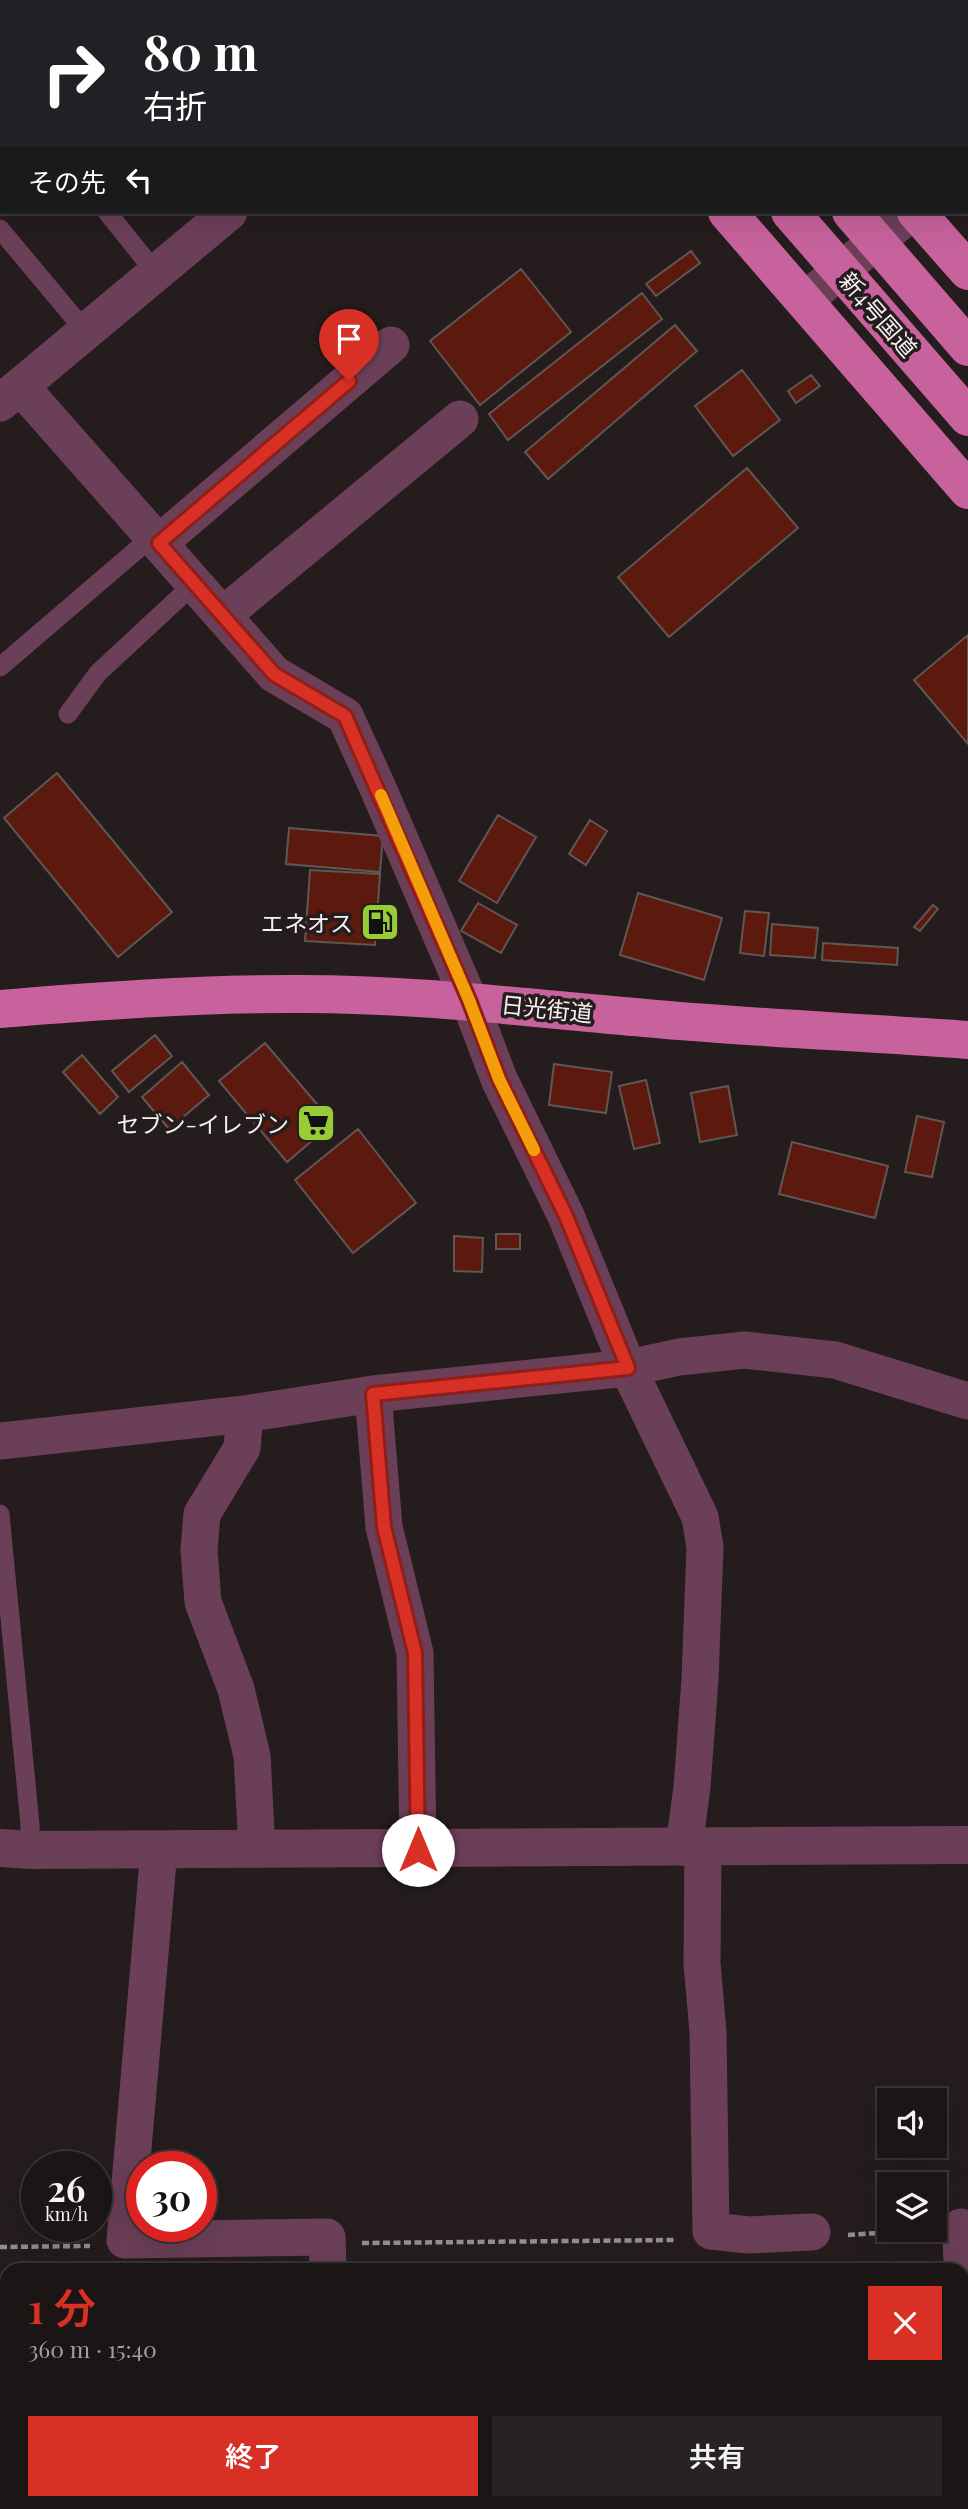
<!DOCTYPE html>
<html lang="ja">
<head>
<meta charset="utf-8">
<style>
  body { margin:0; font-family:"Playfair Display","Noto Sans JP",serif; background:#282223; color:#f1f3f6; height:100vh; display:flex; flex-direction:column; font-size:26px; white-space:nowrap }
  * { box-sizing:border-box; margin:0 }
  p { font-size:23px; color:#a09fa1 }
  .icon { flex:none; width:38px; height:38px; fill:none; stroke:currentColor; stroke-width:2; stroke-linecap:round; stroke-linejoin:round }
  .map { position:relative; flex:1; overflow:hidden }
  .side { position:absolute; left:0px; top:2263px; width:970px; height:247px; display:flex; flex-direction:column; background:#1b1516; border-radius:21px 21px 0 0; box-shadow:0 7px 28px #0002,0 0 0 2px #393435 }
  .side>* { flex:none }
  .top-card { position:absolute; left:0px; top:0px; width:970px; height:214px; box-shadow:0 7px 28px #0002,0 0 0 2px #393435; background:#202124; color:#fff; overflow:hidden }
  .tools { position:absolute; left:877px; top:2088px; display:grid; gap:14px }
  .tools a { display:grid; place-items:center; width:70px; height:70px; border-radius:0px; background:#1b1516; box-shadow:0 7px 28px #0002,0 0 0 2px #393435; font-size:35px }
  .speed { position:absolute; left:21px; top:2151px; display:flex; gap:14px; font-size:35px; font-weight:700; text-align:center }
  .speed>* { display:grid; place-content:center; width:91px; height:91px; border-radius:50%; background:#1b1516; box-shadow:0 7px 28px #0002,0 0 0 2px #393435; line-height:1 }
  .speed small { font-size:18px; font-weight:400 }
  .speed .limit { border:10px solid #d22; background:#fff; color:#111 }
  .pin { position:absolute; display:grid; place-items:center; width:60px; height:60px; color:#fff; margin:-72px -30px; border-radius:50% 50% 50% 0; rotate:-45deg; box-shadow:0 0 7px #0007 }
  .pin .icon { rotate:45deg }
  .me { position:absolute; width:77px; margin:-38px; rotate:0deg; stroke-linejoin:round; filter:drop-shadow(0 0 5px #0008) }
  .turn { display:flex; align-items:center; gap:24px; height:147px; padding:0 28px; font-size:32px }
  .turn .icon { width:91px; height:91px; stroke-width:2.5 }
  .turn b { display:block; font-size:49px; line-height:60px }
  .then { display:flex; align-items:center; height:66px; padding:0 28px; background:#0003; gap:14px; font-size:26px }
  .round { display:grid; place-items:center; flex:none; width:74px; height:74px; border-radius:0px; background:#282223 }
  .headline { display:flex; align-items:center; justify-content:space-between; height:119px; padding:0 28px }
  h1 { font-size:42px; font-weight:600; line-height:52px; color:#d93025 }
  .button { display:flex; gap:14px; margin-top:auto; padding:14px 28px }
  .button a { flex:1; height:80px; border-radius:0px; background:#d93025; color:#fff; font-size:28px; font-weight:600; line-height:80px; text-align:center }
  .button a+a { background:#282223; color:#f1f3f6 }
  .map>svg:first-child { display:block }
  .building { fill:#5b1a0d; stroke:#605755; stroke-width:2 }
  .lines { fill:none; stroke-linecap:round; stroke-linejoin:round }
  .path { stroke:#938c8d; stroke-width:4.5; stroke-dasharray:7 3.5; stroke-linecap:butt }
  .service { stroke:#6c3f58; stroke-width:19 }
  .minor { stroke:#6c3f58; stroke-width:37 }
  .tertiary { stroke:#6c3f58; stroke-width:38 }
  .trunk { stroke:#c7629c; stroke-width:38 }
  .route-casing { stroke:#8d1f18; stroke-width:18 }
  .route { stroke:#d93025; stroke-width:12 }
  .slow { stroke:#f59e0b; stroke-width:12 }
  .labels { text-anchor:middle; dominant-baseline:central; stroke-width:7; stroke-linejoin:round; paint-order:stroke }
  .street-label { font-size:23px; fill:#f7f1f2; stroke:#241c1d }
  .poi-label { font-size:23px; fill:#f7f1f2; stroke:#241c1d; text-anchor:end }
</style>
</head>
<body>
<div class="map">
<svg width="968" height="2509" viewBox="0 0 968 2509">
  <rect width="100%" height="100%" fill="#241c1d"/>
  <path class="building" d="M691,251L700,263L656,296L646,284Z
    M521,269L571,332L480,405L430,341Z
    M642,293L662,319L508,440L489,414Z
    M675,325L697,351L548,479L525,452Z
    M742,370L780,420L733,456L695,406Z
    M811,375L820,386L796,403L788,391Z
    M747,468L798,528L669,637L618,577Z
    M968,635V744L914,680Z
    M57,773L172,912L118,957L4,818Z
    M498,815L536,837L497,903L459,881Z
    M590,820L607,831L586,865L569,854Z
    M289,828L383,836L380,872L286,864Z
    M310,870L380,874L375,945L305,941Z
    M638,893L722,918L704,980L620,955Z
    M478,903L517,925L501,953L461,931Z
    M933,905L938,909L920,931L914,927Z
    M745,911L769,913L764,956L740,953Z
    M772,924L818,928L815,958L770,955Z
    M823,943L898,948L897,965L822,960Z
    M155,1035L172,1056L129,1092L112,1071Z
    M265,1043L333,1123L287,1162L219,1081Z
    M82,1055L118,1097L100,1114L63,1072Z
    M182,1062L209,1095L169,1129L142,1097Z
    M554,1064L612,1072L606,1113L549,1105Z
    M646,1080L660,1143L634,1149L619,1086Z
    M728,1086L737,1135L700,1142L691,1093Z
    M917,1116L944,1122L932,1177L905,1172Z
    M358,1129L416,1203L353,1253L295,1180Z
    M792,1142L888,1166L875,1218L779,1194Z
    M496,1234H520V1249H496Z
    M454,1236L483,1238L482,1272L454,1271Z"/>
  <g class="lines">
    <path class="path" d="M848,2235L923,2230
      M362,2243L675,2240
      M0,2247L90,2246"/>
    <path class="service" d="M238,0L240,2
      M936,0L937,2
      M0,80L2,83
      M107,212L156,273
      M0,229L86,332
      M0,667L153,536
      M68,714L98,673L195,583
      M0,1514L30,1825V1850
      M0,2393H7
      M962,2472H968"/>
    <path class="minor" d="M479,2L481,0
      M805,300L912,212
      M21,387L274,674L345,716L377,786L469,1000L499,1079L566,1216L628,1368L700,1517L705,1547L700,1679L692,1787L684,1847
      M0,403L229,212
      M159,543L391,345
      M223,615L460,419
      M373,1394L384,1527L415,1653L418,1850
      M245,1414L242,1448L202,1514L199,1550L203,1602L236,1689L252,1756L257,1849
      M0,1441L245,1414L373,1394L628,1368L679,1357L745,1350L835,1360L968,1401
      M703,1848L702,1963L708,2032L711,2231L749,2235L812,2232
      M159,1850L125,2240L327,2237L328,2270
      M961,2227L962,2270
      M962,2273L968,2440
      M330,2509V2502"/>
    <path class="tertiary" d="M0,1848L30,1850L968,1845"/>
    <path class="trunk" d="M540,0L541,2
      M606,0L608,2
      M666,0L668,2
      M732,0L733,2
      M727,212L968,490
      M790,212L968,417
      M851,212L968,347
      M916,212L968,271
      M0,1009C97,1001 194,994 291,994C410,993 527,1008 645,1018C753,1028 861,1032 968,1040"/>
  </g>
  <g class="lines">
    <g class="route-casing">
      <path id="route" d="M349,381L159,543L274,674L345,716L469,1000L499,1079L566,1216L628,1368L373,1394L384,1527L415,1653L418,1850"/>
    </g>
    <use href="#route" class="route"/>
    <path class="slow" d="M381,795L469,1000L499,1079L534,1150"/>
  </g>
  <defs>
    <g id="fuel-square" transform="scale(2.0125)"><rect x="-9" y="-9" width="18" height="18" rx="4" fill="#98cb36" stroke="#241c1d"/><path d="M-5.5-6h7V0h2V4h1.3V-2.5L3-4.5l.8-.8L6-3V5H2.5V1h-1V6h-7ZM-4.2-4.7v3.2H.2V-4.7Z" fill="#111"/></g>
    <g id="supermarket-square" transform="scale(2.0125)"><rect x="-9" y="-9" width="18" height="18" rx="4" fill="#98cb36" stroke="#241c1d"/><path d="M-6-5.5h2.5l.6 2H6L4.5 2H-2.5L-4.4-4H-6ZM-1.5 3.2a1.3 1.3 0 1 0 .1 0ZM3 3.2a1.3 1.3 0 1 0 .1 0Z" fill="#111"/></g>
  </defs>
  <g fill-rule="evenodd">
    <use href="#fuel-square" x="380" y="922"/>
    <use href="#supermarket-square" x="316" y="1123"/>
  </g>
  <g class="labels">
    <g class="street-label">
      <text transform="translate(879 314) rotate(49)">新4号国道</text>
      <text transform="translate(547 1008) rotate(6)">日光街道</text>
    </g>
    <g class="poi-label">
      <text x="353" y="922">エネオス</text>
      <text x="289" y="1123">セブン-イレブン</text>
    </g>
  </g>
</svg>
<div class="tools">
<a><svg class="icon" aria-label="sound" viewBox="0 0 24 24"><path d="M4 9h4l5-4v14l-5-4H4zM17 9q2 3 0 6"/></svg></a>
<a><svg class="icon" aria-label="layers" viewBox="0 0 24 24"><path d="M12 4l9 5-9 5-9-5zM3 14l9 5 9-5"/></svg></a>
</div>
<div class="speed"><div>26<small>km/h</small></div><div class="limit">30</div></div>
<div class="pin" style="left:349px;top:381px;background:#d93025"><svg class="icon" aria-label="arrive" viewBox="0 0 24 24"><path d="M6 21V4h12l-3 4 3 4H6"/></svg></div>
<svg class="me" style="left:418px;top:1850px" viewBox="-20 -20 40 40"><circle r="19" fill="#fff"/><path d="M0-13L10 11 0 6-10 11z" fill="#d93025"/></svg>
<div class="top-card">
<div class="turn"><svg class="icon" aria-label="right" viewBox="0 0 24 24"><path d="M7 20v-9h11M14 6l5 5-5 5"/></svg><div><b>80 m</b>右折</div></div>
<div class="then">その先<svg class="icon" aria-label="left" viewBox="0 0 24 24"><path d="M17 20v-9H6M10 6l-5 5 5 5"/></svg></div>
</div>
<section class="side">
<div class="headline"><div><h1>1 分</h1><p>360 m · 15:40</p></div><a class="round" style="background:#d93025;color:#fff"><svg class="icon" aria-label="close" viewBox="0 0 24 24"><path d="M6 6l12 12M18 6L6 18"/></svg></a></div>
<div class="button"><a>終了</a><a>共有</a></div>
</section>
</div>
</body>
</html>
